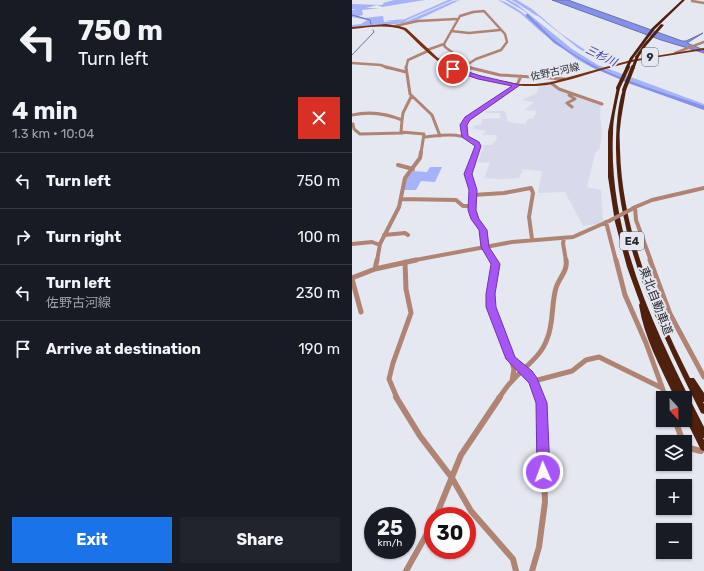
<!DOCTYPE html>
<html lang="en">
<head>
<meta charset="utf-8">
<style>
  body { margin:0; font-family:Rubik,"Noto Sans JP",sans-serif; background:#20242c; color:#f1f3f6; height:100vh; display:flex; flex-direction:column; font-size:15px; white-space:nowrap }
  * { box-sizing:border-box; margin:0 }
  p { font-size:13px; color:#9ea1a6 }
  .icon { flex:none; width:22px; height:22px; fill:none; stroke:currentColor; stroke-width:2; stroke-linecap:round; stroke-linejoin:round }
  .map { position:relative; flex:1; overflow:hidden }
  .drawer { display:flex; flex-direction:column; background:#171b24; width:352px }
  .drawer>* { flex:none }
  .top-card { background:#171b24; color:#f1f3f6; overflow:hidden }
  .needle { width:26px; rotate:158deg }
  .fabs { position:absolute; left:304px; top:391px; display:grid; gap:8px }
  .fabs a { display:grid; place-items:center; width:36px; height:36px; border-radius:0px; background:#171b24; box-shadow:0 1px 3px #0004; font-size:20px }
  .speed { position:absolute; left:12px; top:507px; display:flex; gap:8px; font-size:20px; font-weight:700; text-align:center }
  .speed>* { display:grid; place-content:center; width:52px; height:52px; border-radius:50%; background:#171b24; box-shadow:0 1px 3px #0004; line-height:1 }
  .speed small { font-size:10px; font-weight:400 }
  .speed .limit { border:6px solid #d22; background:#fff; color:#111 }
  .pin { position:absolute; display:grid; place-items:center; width:34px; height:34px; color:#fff; margin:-17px; border:2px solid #fff; border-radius:50%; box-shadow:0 1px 4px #0007 }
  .me { position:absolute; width:44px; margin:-22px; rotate:358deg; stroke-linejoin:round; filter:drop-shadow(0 0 3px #0008) }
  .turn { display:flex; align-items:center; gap:14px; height:84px; padding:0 12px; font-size:18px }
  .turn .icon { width:52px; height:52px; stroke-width:2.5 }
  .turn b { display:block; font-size:28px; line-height:34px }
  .round { display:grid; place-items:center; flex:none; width:42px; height:42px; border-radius:0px; background:#20242c }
  .overview { display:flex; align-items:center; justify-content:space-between; height:68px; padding:0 12px }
  h1 { font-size:24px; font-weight:700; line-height:30px }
  .cta { display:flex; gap:8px; margin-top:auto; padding:8px 12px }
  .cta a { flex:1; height:46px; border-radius:0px; background:#1a73e8; color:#fff; font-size:16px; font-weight:700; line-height:46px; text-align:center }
  .cta a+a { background:#20242c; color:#f1f3f6 }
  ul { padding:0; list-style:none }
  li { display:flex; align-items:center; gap:12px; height:56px; padding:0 12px; border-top:1px solid #363941 }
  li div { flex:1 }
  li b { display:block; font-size:15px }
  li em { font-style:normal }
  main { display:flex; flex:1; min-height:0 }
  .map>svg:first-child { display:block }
  .built { fill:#d6daeb }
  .green { fill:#a7b3f8 }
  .water { fill:#8591e8; stroke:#6972b0 }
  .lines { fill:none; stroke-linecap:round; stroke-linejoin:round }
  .stream { stroke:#6972b0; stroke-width:1 }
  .river { fill:#8591e8; fill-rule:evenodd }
  .minor-far4 { stroke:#af8474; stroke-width:2.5 }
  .minor-far3 { stroke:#af8474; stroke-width:3 }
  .minor-far2 { stroke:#af8474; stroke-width:4 }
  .minor-far1 { stroke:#af8474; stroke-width:5 }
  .minor { stroke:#af8474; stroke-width:6 }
  .major { fill:#772f11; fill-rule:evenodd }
  .highway { fill:#4f200d; fill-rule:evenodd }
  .minor-bridge { stroke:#af8474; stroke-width:4 }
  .highway-bridge-far1 { stroke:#4f200d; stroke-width:3 }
  .highway-bridge { stroke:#4f200d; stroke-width:4 }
  .route { fill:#a855f7; stroke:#6d37a1 }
  .labels { text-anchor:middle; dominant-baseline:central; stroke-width:4; stroke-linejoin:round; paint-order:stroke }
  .far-street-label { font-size:10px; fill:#292a2e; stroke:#e5e7f1 }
  .far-water-label { font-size:11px; font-style:italic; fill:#3a3ca0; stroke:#e5e7f1 }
  .shield { fill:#e5e7f1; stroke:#616368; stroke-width:1 }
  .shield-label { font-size:11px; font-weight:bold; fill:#292a2e }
  .street-label { font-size:12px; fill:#292a2e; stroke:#e5e7f1 }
</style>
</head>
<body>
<main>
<section class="drawer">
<div class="top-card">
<div class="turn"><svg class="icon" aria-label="left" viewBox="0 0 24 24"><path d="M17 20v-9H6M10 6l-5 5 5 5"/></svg><div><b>750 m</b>Turn left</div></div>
</div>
<div class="overview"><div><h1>4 min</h1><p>1.3 km · 10:04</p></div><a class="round" style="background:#d93025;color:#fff"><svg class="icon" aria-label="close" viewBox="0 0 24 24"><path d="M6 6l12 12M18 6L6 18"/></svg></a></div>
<ul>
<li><svg class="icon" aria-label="left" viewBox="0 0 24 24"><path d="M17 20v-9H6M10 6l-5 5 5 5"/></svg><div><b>Turn left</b></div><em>750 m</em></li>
<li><svg class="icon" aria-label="right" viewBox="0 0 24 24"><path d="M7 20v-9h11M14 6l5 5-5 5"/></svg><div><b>Turn right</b></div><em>100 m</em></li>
<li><svg class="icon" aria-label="left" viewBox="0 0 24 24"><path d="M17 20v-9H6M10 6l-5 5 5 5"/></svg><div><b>Turn left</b><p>佐野古河線</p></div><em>230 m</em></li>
<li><svg class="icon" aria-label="arrive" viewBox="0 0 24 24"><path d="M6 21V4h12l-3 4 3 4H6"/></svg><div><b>Arrive at destination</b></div><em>190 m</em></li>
</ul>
<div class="cta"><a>Exit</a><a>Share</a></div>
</section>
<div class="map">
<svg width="352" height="571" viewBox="0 0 352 571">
  <rect width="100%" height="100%" fill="#e5e7f1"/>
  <path class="built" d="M197,84L249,104L248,114L250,135L248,147L243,154L235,187L249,190L251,221L246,224L231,226L213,192L186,193L190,171L171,169L167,178L150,179L132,178L138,163L126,162L132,145H139L144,140L145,135H130L134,131L122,129L121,126L130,124V119L149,118L147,113H133V111H153L156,122L173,124L176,119H181L185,111L173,110L182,102L170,100L185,93L187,86Z"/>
  <path class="green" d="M42,0H73L30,7L25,5L14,8H28L10,10L11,15L6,16L13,18L31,16L32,22L41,21H33L52,19L44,23L96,0H101L55,20L53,22L101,1L108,0L63,21L44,24L0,28V25L9,24L15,20L0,17V10L5,9H0V4L30,5L32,3H31Z
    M146,0C156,1 175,15 182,22L184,21L172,11L153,0H157L166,5L220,49L246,65L352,104V110L243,69L226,60L188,31L168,13Z
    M159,0H165L180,9L208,33L236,52H257L239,53L243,56L248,55L244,57L250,63L226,48L186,16C182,15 166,3 159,0Z
    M78,167H90L83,182L69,181L64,190H52L54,179L61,171L75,172Z"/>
  <path class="water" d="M200,0H216L330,41H334L351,33L335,43L352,50V53L309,40Z"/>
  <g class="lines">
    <path class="stream" d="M0,15L18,20L19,24
      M0,55L22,32L21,30"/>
    <path class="river" d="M174,14H176C186,23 195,34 205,42C247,75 302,89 352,106V110L276,83L240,67L202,43L174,16Z"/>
    <path class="minor-far4" d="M340,1L352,3
      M43,26L66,21L104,19
      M99,31L117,33L148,30
      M75,50L92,44
      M323,53L352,42
      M85,59L119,68
      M0,63L29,65L36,68
      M109,65L111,60L93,47L92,44L108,16L121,12L132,11L153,34L155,42L149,50L124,59L113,66
      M54,68L56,60L76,51"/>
    <path class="minor-far3" d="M34,67L54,72
      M54,67L58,94L80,115L88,136
      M115,67L148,75L213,79
      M199,83L207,89L250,104
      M217,95L223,99L215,103L220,107
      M0,115C18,111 33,113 50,120L51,113L59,97
      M50,120L49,132L72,134L69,153
      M1,124L2,129L8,134L51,133
      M73,137C92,135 111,131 126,145L123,153
      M113,137L112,121L165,85L169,76"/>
    <path class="minor-far2" d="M124,152L116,174L121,190L119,206L123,219L131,230L133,247L141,261
      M46,165L61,169
      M121,195L152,193L179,188L181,193L177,217L180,239
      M49,199L104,200L111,206H119
      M283,207L284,220L299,261
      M281,208L300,200L352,188
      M254,222L264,261
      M32,235L53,233L56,235
      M212,238L211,243L214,261
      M0,244L20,242L28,245
      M25,261L28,244L47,207L53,178L68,158L69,152
      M58,261L160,242L221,237L257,221"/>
    <path class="minor-far1" d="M141,260L143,264L139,294V307L159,359
      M264,260L273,295L294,343L314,398
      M298,260L318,314L352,377
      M23,269L25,260
      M0,278L23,269L64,260
      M0,279L9,312
      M160,381L162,369L159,359L182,381L188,398
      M182,381L220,371L234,360L247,357L310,388
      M45,398L37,379L41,363L59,313L54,289L53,262
      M147,398C151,392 155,386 160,381C172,367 189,357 195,339C202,323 199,304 204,288C207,278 216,271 214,260"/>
    <path class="minor" d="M44,397L68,436L100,478L119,511L161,559L164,571
      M323,420L331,442
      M333,447L349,451
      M84,516L109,455L148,397
      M54,571L81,523
      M180,571L187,547L193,502L190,403L188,397"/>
    <path class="major" d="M34,24L47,26L54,28L86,58L97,65L129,77L167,84H183L199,82L279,60L352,48V50C328,54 303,57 280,62C253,68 227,78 200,84C168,91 112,79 86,61C75,53 62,39 52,30C35,24 18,27 0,29V27Z"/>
    <path class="highway" d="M330,0H333L302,30L280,60H278V58L300,28Z
      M309,24L312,25L294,46L286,58H284L283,57L292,44Z
      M265,87L268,88C265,103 261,118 261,133C256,238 306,336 352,427V438H351L352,440V451L349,450L333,418V408L335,409L333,404V398H323C309,368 292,338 287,305L288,303L275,267L263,222L256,177V132Z
      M271,89L274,90C272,103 269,116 268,129C267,136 268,143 268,150C270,229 303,309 338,378H342L352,393V402H351L352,404V414L349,413C308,331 265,243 264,149C264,130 265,107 271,89Z"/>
    <path class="minor-bridge" d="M257,221L280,209"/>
    <path class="highway-bridge-far1" d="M275,68L279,59
      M281,68L285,57"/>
    <path class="highway-bridge" d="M266,88L276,67
      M272,90L281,67"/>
  </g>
  <path class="route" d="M101,67L129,76L168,85L118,120L115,125L116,136L127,142L129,146L120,174L125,190L124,210L127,219L135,230L137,247L148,264L143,294L144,307L163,357L180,371L185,378L195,403L198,472L196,476L191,478L187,476L185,472L184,403L177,383L154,359L134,307V294L139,264L129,247L127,230L119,219L116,210L117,190L112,174L123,146L110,137L108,125L113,117L160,86L126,79L99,70V68Z"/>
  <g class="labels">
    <g class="far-street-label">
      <text transform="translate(203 72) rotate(-12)">佐野古河線</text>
    </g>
    <g class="far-water-label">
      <text transform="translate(249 56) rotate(26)">三杉川</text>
    </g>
    <g class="shield">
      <rect x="290" y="48" width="16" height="18" rx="3"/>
      <rect x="268" y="232" width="24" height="18" rx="3"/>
    </g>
    <g class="shield-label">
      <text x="298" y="57">9</text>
      <text x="280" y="241">E4</text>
    </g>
    <g class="street-label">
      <text transform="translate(304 301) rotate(69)">東北自動車道</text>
    </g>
  </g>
</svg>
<div class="fabs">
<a><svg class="needle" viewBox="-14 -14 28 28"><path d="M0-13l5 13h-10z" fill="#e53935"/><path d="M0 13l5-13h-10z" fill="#9ea1a6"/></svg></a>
<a><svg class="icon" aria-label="layers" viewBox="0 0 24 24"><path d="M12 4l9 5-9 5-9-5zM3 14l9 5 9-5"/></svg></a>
<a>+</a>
<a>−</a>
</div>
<div class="speed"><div>25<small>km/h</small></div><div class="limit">30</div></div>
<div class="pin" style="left:101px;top:69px;background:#d93025"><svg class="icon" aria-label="arrive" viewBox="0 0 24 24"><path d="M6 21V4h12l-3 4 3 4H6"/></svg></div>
<svg class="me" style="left:191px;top:472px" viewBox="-20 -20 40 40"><circle r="17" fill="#a855f7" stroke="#fff" stroke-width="3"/><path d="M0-11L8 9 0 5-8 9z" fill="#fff"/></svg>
</div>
</main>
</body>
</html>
